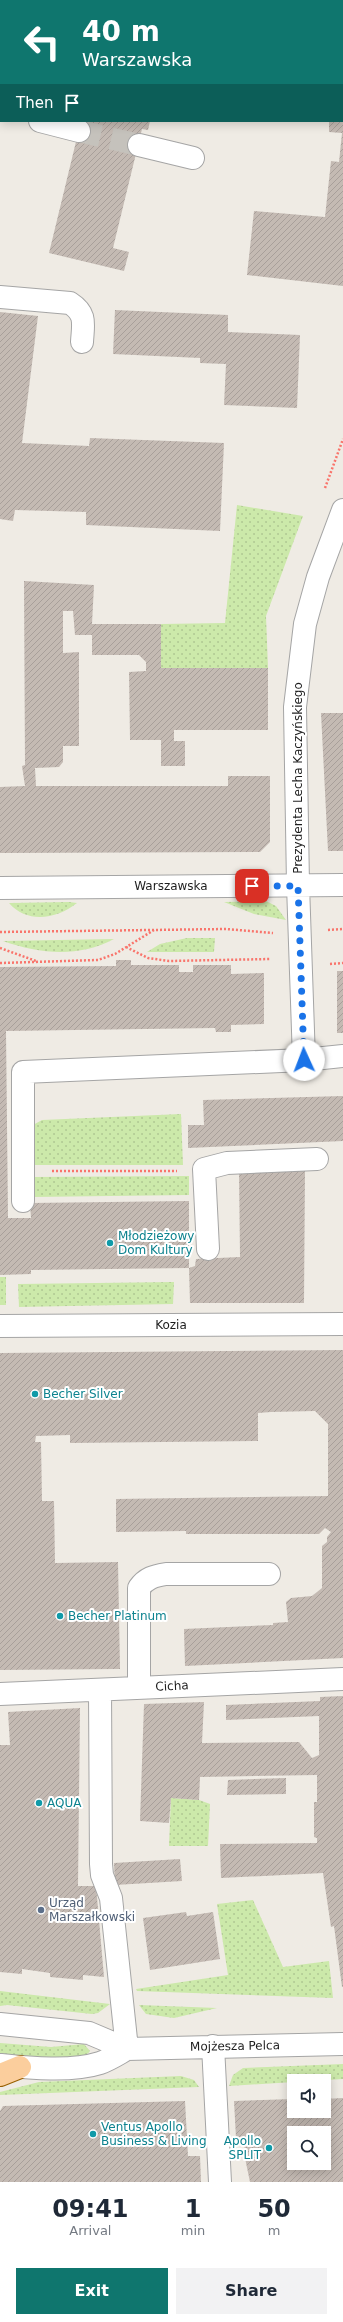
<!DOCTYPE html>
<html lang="en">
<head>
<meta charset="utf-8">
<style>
  body { margin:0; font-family:"DejaVu Sans",sans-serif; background:#f2f2f3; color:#1f2937; height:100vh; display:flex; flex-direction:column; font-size:15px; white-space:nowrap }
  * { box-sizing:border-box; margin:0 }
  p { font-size:13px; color:#747a83 }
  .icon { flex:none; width:22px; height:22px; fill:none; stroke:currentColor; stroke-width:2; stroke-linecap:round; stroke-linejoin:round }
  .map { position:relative; height:2182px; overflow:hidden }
  .side { display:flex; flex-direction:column; background:#fff; flex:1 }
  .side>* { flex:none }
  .guide { position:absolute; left:0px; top:0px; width:343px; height:122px; box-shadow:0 2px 10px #0003; background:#0f766e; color:#fff; overflow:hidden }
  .tools { position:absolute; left:287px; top:2074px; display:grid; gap:8px }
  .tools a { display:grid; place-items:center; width:44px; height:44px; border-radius:0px; background:#fff; box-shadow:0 2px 10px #0003; font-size:20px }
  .pin { position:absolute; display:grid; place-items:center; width:34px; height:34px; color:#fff; margin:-17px; border-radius:8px; box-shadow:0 2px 6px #0006 }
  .me { position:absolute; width:44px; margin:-22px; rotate:358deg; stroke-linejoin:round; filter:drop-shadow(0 0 3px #0008) }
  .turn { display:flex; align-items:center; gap:14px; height:84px; padding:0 16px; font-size:18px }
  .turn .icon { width:52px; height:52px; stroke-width:2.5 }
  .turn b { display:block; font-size:28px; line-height:34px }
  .then { display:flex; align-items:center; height:38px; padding:0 16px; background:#0003; gap:8px; font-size:15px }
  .eta { display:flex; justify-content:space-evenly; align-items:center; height:68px; text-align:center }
  .eta b { font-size:24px; font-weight:700; line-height:28px }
  .primary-button { display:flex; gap:8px; margin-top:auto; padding:8px 16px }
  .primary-button a { flex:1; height:46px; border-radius:0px; background:#0f766e; color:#fff; font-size:16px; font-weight:700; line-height:46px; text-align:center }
  .primary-button a+a { background:#f2f2f3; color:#1f2937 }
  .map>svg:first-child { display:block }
  .grass { fill:url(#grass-dots) }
  .building { fill:url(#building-hatch); fill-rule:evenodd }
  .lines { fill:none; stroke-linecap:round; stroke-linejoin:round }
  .minor-tunnel { stroke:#c5c2bc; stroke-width:22; stroke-dasharray:22 11; stroke-linecap:butt }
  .minor-casing { stroke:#a5a5a5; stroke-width:24 }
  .major-casing { stroke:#975f01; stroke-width:24 }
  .path { stroke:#f9746b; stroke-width:2.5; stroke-dasharray:2 2; stroke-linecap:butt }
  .minor { stroke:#fff; stroke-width:22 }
  .major { stroke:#fbce9d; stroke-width:22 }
  .route { stroke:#1a73e8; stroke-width:7; stroke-dasharray:0 12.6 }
  .culture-dot { fill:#0f9aa8; stroke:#fff; stroke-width:1.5 }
  .service-dot { fill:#5c6f8a; stroke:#fff; stroke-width:1.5 }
  .labels { text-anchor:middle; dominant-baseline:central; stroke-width:4; stroke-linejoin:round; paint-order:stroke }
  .street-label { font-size:12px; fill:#1e1e1e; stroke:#fff }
  .culture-label { font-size:12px; fill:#0d838f; stroke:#fff; text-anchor:start }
  .service-label { font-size:12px; fill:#4e5e75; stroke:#fff; text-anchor:start }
</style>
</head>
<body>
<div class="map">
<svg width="343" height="2182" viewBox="0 0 343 2182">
  <defs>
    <pattern id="grass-dots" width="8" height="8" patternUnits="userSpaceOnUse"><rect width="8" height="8" fill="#cce9aa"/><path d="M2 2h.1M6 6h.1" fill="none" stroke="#afc792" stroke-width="1.8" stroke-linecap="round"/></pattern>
    <pattern id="building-hatch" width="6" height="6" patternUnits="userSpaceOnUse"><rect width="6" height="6" fill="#c4bab3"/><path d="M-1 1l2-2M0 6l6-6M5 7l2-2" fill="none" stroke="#a89f9a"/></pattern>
  </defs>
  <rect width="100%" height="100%" fill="#efebe4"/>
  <path class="grass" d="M237,505L303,516L266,616L268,668H161V624L225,623Z
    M266,901L276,906L286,920L254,914L224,902Z
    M9,903L69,902L77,903C57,919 27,924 9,903Z
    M187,938H215L214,952H147L160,944Z
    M114,939C78,958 40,954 3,941Z
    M181,1114L183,1165H32L33,1125L42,1120Z
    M189,1176V1195L33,1197L32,1177Z
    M0,1277H6V1305H0Z
    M174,1282L173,1304L19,1307L18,1284Z
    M171,1798L199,1800L210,1804L208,1846H169Z
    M253,1900L283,1967L329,1961L333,1998L137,1991L136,1989L228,1975L217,1904Z
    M0,1991L110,2004L98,2013L92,2014L7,2005L0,2006Z
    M139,2005L217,2008L174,2018L146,2014Z
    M0,2043L51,2047L84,2044L90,2051C83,2064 15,2056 0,2054Z
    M343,2064V2079L229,2086L233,2075L243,2068Z
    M181,2076L194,2080L199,2087L0,2095V2092L39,2082Z"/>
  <path class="building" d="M81,121H150L148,130L142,129L113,248L129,252L124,271L49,253Z
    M329,121H343V286L247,275L254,211L325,217L331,161L339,162L342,133L329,132Z
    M115,310L228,315V332L300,335L297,408L224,405L226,364L200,363V358L113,354Z
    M0,312L38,316L22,443L89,446L90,438L224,443L220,531L86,525V512L15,510L13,521L0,519Z
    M24,581L94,585L92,624H161V668H268V730H174V741H185V766H161V740H130L129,672L146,671V662L139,655H92V635H75L73,611H63V653L79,652V746H63V762L59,767L35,768L36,786H228V776H270V842L260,852L0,853V787L25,786L22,766L25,765Z
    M321,713H343V851H328Z
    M116,960H131V965H179V972H193V965H231V974L264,973V1024L231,1025V1032H216L215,1028L6,1031L8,1218H31L30,1203L189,1201V1268L195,1266L196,1259L240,1257L239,1170L305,1169L304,1303H190L189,1268L31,1270V1274L0,1275V967L116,966Z
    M337,971H343V1033H337Z
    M343,1096V1141L188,1148V1125H204L203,1100Z
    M343,1350V1658L185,1666L184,1629L273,1625V1623L288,1622L286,1602L291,1598L312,1596L322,1588V1546L327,1542V1537L331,1532L325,1528L319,1534H186V1531L116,1532V1499L328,1496V1424L315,1411L271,1412L258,1413V1441L70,1443V1435L36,1436L35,1442H41L42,1501H54L55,1563L118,1562L120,1669L0,1670V1353Z
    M343,1696V1987H342L334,1926L331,1927L323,1873L221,1878L220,1844L317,1843V1838L314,1837V1802H317V1775L200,1777L199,1800L171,1798L169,1823L140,1821L144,1704L204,1702L202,1743L299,1742L312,1758L319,1755V1716L226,1720V1705L320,1701V1697Z
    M80,1708L78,1886H96L104,1977L83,1975V1980L50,1977V1973L22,1969V1974L0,1972V1745H10L8,1712Z
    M286,1778V1794L227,1795L228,1780Z
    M180,1859L182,1881L115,1885L114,1863Z
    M186,1912L187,1916L213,1912L220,1959L150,1970L143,1918Z
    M343,2098V2182H250L245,2158L244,2137L236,2138L234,2101L294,2099V2111H324V2099ZM294,2133H324V2163H294Z
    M185,2101L188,2156H200L201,2182H0V2111L3,2106Z"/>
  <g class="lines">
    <path class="minor-tunnel" d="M79,131L139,145"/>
    <g class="minor-casing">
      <path id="minor" d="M0,109L1,110
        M40,121L79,131
        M139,145L193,158
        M0,297L70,303C87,314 83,324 82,342
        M0,888L343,885
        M304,1060L298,885L295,707L305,624L318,577L343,510
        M23,1201V1072L304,1060L343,1056
        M208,1249L204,1169L227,1163L317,1159
        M0,1326L343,1324
        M139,1688V1588C146,1578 154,1576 166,1574H269
        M100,1690L101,1864L102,1875L111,1898L127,2049
        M0,1694L343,1679
        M0,2024L89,2033L127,2049
        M213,2046L220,2182
        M1,2065C30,2068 72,2072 100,2063C109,2060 118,2054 127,2049L343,2044"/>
    </g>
    <g class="major-casing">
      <path id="major" d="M0,2075L20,2067"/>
    </g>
    <path class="path" d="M288,0L292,1
      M342,17L343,18
      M342,32H343
      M325,488L343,439
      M328,930L343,929
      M0,932L226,929L273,933
      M126,947L148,958L169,961L271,959
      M0,948L36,961
      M0,963L98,960L115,954L154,930
      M330,964L343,963
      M52,1171H177"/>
    <use href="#minor" class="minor"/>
    <use href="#major" class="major"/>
  </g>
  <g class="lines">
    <path class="route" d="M252,886H298L304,1060"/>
  </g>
  <g class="culture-dot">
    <circle cx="110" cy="1243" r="4"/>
    <circle cx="35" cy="1394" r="4"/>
    <circle cx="60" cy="1616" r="4"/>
    <circle cx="39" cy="1803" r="4"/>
    <circle cx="93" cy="2134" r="4"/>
    <circle cx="269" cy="2148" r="4"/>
  </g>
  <circle class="service-dot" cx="41" cy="1910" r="4"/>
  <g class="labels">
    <g class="street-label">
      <text transform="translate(298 778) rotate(-90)">Prezydenta Lecha Kaczyńskiego</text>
      <text x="171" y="886">Warszawska</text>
      <text x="171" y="1325">Kozia</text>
      <text transform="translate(172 1686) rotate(-3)">Cicha</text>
      <text transform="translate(235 2046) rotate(-1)">Mojżesza Pelca</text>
    </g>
    <g class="culture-label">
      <text x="118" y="1236">Młodzieżowy<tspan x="118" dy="14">Dom Kultury</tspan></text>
      <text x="43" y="1394">Becher Silver</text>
      <text x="68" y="1616">Becher Platinum</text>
      <text x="47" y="1803">AQUA</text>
      <text x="101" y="2127">Ventus Apollo<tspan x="101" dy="14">Business &amp; Living</tspan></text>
      <text x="261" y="2141" text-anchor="end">Apollo<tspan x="261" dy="14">SPLIT</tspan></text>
    </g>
    <g class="service-label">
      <text x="49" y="1903">Urząd<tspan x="49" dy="14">Marszałkowski</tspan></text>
    </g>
  </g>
</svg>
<div class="tools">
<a><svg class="icon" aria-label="sound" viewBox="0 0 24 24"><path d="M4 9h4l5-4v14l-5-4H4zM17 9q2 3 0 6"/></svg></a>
<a><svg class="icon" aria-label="search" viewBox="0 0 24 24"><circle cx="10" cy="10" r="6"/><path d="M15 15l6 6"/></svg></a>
</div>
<div class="pin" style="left:252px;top:886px;background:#d93025"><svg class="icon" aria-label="arrive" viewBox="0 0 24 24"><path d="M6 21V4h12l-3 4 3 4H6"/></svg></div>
<svg class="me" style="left:304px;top:1060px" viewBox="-20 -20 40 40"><circle r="19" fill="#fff"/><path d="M0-13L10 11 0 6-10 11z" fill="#1a73e8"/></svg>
<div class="guide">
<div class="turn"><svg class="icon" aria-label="left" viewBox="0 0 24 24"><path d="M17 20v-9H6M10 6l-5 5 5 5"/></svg><div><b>40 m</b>Warszawska</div></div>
<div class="then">Then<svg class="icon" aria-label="arrive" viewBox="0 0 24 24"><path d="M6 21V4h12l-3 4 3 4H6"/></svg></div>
</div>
</div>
<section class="side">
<div class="eta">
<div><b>09:41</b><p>Arrival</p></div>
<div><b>1</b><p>min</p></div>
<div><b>50</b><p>m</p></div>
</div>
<div class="primary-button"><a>Exit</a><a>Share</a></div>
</section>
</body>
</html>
